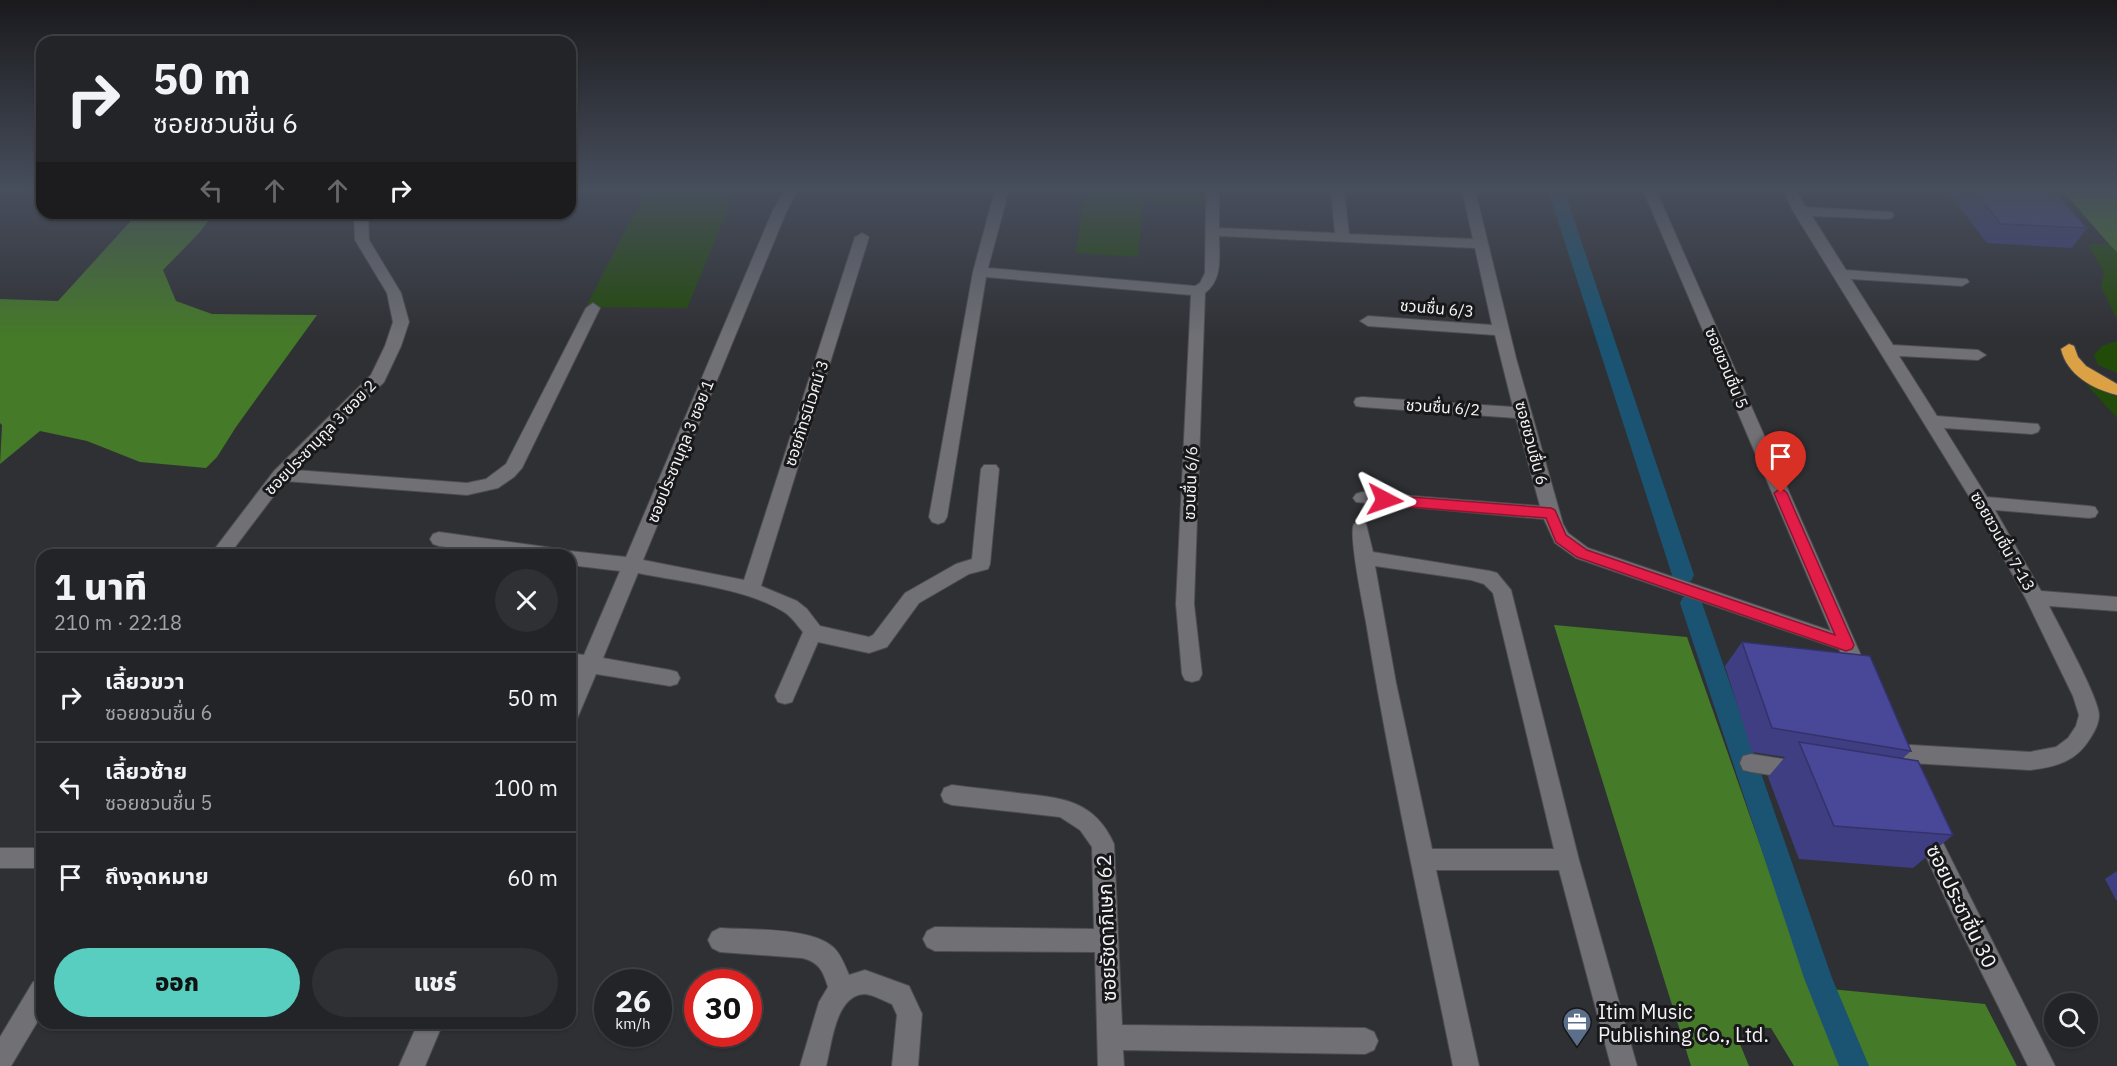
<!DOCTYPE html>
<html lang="th">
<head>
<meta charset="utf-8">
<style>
  body { margin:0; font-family:"IBM Plex Sans","Noto Sans Thai",sans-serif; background:#2f3033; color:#f1f3f6; height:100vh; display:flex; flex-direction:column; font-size:22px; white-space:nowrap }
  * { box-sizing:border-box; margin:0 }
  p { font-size:20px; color:#a3a4a7 }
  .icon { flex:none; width:33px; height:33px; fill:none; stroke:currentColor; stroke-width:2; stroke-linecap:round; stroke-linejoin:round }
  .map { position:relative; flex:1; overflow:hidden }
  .panel { position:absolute; left:36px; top:549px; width:540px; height:480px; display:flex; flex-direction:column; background:#232427; border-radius:18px; box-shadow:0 2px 4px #0004,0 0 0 2px #404144 }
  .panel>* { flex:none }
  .hud { position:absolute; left:36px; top:36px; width:540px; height:183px; border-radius:18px; box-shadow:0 2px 4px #0004,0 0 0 2px #404144; background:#232427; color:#f1f3f6; overflow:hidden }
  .fabs { position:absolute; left:2044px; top:993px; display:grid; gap:12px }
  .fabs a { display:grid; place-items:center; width:54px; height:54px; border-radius:50%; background:#232427; box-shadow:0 2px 4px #0004,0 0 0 2px #404144; font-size:30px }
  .speed { position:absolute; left:594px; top:969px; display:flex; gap:12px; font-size:30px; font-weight:700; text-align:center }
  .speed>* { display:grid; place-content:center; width:78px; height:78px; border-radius:50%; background:#232427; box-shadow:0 2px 4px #0004,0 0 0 2px #404144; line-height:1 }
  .speed small { font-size:15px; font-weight:400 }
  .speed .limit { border:9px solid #d22; background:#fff; color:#111 }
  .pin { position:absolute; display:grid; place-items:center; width:51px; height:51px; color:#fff; margin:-62px -26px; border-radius:50% 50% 50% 0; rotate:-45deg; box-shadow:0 0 6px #0007 }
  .pin .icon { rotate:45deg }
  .me { position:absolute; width:66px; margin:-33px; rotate:94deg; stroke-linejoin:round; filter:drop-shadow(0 0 4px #0008) }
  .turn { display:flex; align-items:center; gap:21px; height:126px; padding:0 18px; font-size:27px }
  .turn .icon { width:78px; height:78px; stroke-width:2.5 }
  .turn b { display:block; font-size:42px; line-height:51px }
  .lanes { display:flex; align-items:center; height:57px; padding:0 18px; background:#0003; justify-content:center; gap:30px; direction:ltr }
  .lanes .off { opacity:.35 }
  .round { display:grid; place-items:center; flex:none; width:63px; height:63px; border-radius:32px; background:#2f3033 }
  .overview { display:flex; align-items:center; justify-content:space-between; height:102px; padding:0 18px }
  h1 { font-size:36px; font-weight:800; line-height:45px }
  .button { display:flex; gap:12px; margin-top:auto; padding:12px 18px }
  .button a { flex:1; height:69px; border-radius:36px; background:#58cec0; color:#111; font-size:24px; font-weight:800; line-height:69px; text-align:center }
  .button a+a { background:#2f3033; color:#f1f3f6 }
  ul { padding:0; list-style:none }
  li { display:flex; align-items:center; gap:18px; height:90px; padding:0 18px; border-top:2px solid #404144 }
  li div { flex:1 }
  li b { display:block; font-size:22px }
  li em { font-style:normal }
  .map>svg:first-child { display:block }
  .green { fill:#224a09 }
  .forest { fill:#457a28 }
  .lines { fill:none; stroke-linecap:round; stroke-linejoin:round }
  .canal { fill:#1a5472; fill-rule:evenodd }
  .minor-casing { stroke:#4c4d51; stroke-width:2 }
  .highway-casing { stroke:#4c4d51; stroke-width:2 }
  .minor { fill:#707075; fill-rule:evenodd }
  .highway { fill:#dca144; fill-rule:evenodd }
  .wall { fill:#3f3e83 }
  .building { fill:#494898; stroke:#33326a; stroke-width:1.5 }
  .route { fill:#e11d48; stroke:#92132f; stroke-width:1.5 }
  .labels { text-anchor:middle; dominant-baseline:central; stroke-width:6; stroke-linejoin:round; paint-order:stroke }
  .street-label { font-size:16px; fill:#f4f4f7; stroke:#18181a }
  .near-street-label { font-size:20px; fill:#f4f4f7; stroke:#18181a }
  .near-poi-label { font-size:20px; fill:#f4f4f7; stroke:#18181a; text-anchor:start }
</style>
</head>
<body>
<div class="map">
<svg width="2117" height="1066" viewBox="0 0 2117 1066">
  <rect width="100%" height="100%" fill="#2f3034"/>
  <path class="green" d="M646,190H736L687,308L586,307Z
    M1085,190H1204V205L1143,202L1138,257L1076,253Z
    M2088,244H2109L2117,252V319L2101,287L2104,273Z
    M2117,341V373L2098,365L2094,355L2102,346Z
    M2080,377L2117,397V418Z"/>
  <path class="forest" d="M2062,190H2117V252L2109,244Z
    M138,213H214L200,232L163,270L176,301L212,314L317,315L236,427L217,457L206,468L140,462L87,441L40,431L0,464L2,425L0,423V299L58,301Z
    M1554,625L1687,637L1810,987L1985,1004L2017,1066H1794L1771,1028L1733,1027L1749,1066H1691Z"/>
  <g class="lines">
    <path class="canal" d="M1548,190H1564L1694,575L1691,581L1683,583L1675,581L1672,575Z
      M1691,594L1699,597L1702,603L1832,978L1869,1066H1839L1804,978L1680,603L1683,597Z"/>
    <g class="minor-casing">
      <path id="minor" d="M785,190H798L787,210L643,560L744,580L855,237L862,233L869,237L761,586L797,601L807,609L820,626L869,637L873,635L905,593L956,564L972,559L981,469L984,465H996L999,469L990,564L988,569L969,574L919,603L887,647L869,653L818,642L792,702L785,704L778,702L775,696L803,632C797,625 792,617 784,612C746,588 681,582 638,573L603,658L670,670L677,672L680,678L677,684L670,686L596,674L577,719L570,722V689L578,670L570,669V653L584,655L620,571L570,565V555H562L570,551L626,557L773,210Z
        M995,190H1009L988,268L1195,286L1200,283L1205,273L1206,190H1219V228L1335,233L1331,190H1344L1349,234L1473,239L1462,190H1475L1516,358L1563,524L1568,533L1588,548L1831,631L1643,190H1656L1870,676L1867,682L1860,684L1853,682L1839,649L1576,558L1555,543L1544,519L1356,502L1353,498L1356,494L1362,492L1540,506L1516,418L1362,407L1356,406L1354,402L1356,398L1362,397L1513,407L1495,335L1368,326L1360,321L1368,316L1492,325L1475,248L1219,236C1219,257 1223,279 1205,293L1194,604L1202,674L1199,680L1192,682L1185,680L1182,674L1176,604L1191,295L986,277L947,517L944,522L938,524L932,522L929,517L973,272Z
        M1783,190H1795L1806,207L1892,212L1894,215L1892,218L1887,219L1812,216L1846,270L1967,279L1969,282L1962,286L1851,279L1893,345L1978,350L1986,355L1978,360L1899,356L1937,416L2038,424L2040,428L2038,432L2032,434L1944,428L1987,497L2089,506L2095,507L2098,512L2095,517L2089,518L1995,510L2041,591L2117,597V611L2049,606C2059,626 2099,698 2099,715C2099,722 2095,731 2091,737C2077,761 2057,767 2030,770L1894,762L1887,759L1883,753L1887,747L1894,744L2030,752L2056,747L2068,738L2076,726L2079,715L2073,696L2026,599L1975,506L1793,211Z
        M354,213H368L369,240L401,293L409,322L401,346L384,382L295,470L467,483L486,479L506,464L586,308L593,303L600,308L522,468L514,477L498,488L467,495L285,481L229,555H210L274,471L371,375L385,346L393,322L387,293L355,240Z
        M1360,522L1366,524L1373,552L1490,571L1497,573L1511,590L1579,860L1637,1066H1611L1559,870H1436L1479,1066H1453C1423,918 1390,771 1366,622C1363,605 1348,534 1354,524ZM1375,566L1471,580L1484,584L1493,593L1554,849H1432L1396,683Z
        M439,532L553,548L559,550L562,555H504L439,546L433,544L430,539L433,534Z
        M1751,754L1802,762L1810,764L1813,771L1810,778L1802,780L1751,772L1743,770L1740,763L1743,756Z
        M952,785C974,788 996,790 1017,793C1061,798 1094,799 1114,844L1122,1025L1365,1028L1374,1032L1378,1041L1374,1050L1365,1054L1123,1050L1124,1066H1098L1095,952L935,951L927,947L923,939L927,931L935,927L1094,929L1092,847L1080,830L1060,817L952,805L944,802L941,795L944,788Z
        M1924,818L1932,821L2055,1066H2028L1953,915L1913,828L1916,821Z
        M0,848H42V868H0Z
        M720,928C750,930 810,927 833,947C841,954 845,966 849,975L865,970L909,986L922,1014L918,1066H892L897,1015L892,1004C884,1001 872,994 864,994C835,996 832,1044 826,1066H800L819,1002L828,987C823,971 819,962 802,958L720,952L712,948L708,940L712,932Z
        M42,979V1014L11,1066H0V1037L33,982Z
        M418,1023H443L425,1066H399Z"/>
    </g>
    <g class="highway-casing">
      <path id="highway" d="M2069,344L2074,346L2078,357L2086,366L2117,384V395C2093,389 2067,375 2061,349Z"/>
    </g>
    <use href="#minor" class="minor"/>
    <use href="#highway" class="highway"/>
  </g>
  <path class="wall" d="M1946,190H2053L2087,228L2072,248L1987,243Z
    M1742,642L1911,751L1902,759L1953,835L1913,868L1799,859L1768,777L1785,757L1752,752L1725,666Z
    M2117,871V900H2116L2105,879Z"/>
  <path class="building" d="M1973,190H2053L2087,228L2001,224Z
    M1742,642L1870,656L1911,751L1772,728Z
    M1799,742L1918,761L1953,835L1834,826Z"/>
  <linearGradient id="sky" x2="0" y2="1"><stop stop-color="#1a1a1d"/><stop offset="0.56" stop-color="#474e5c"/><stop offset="1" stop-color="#474e5c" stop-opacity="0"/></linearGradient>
  <rect width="2117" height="339" fill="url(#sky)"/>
  <path class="route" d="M1781,488L1787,493L1854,645L1852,649L1846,651L1577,557L1556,542L1546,518L1385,505L1379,500L1385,495L1551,508L1555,510L1566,535L1587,550L1835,635L1774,493Z"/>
  <defs>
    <g id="office-pin" transform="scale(1.5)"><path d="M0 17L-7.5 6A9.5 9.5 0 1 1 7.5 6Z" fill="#5c6f8a" stroke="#18181a"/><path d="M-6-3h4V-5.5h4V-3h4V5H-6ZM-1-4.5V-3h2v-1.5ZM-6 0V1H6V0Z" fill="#fff"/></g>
  </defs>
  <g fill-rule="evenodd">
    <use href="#office-pin" x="1577" y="1022"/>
  </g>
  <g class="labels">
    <g class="street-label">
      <text transform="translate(1437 308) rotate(5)">ชวนชื่น 6/3</text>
      <text transform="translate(1727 368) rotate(67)">ซอยชวนชื่น 5</text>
      <text transform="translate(1443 407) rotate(4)">ชวนชื่น 6/2</text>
      <text transform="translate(806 413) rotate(-72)">ซอยภัทรนิเวศน์ 3</text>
      <text transform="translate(320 437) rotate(-46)">ซอยประชานุกูล 3 ซอย 2</text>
      <text transform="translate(1532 443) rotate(75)">ซอยชวนชื่น 6</text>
      <text transform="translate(680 451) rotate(-68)">ซอยประชานุกูล 3 ซอย 1</text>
      <text transform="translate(1190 483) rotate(-88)">ชวนชื่น 6/6</text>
      <text transform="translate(2003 541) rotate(60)">ซอยชวนชื่น 7-13</text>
    </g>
    <g class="near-street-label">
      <text transform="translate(1962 906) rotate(64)">ซอยประชาชื่น 30</text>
      <text transform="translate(1106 928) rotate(-92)">ซอยรัชดาภิเษก 62</text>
    </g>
    <g class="near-poi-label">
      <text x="1598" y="1011">Itim Music<tspan x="1598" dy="23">Publishing Co., Ltd.</tspan></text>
    </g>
  </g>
</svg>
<div class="fabs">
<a><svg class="icon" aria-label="search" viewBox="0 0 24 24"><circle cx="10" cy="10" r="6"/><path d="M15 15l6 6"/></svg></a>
</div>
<div class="speed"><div>26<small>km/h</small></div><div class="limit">30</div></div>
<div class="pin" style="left:1781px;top:493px;background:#d93025"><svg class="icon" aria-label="arrive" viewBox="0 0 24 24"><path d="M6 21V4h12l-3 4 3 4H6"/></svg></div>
<svg class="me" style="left:1385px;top:500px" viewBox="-20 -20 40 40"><path d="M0-17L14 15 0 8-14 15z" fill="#e11d48" stroke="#fff" stroke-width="4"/></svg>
<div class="hud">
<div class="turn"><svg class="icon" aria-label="right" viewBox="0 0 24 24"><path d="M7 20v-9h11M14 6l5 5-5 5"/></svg><div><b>50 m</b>ซอยชวนชื่น 6</div></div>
<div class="lanes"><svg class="icon off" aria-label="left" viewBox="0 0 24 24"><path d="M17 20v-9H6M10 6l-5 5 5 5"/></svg><svg class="icon off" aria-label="ahead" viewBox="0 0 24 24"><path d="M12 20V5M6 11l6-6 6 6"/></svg><svg class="icon off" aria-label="ahead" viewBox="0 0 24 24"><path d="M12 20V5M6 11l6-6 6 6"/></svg><svg class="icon" aria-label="right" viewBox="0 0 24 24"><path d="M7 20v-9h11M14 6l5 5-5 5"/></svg></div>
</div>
<section class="panel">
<div class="overview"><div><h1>1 นาที</h1><p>210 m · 22:18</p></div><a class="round"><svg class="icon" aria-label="close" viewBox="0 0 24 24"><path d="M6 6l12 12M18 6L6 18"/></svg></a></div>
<ul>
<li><svg class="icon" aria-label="right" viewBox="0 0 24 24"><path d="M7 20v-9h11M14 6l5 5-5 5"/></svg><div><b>เลี้ยวขวา</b><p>ซอยชวนชื่น 6</p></div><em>50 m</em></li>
<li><svg class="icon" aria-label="left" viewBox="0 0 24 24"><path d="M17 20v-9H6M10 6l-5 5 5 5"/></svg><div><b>เลี้ยวซ้าย</b><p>ซอยชวนชื่น 5</p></div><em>100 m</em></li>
<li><svg class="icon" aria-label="arrive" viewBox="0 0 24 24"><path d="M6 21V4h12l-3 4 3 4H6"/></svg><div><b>ถึงจุดหมาย</b></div><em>60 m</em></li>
</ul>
<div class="button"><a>ออก</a><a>แชร์</a></div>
</section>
</div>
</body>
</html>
